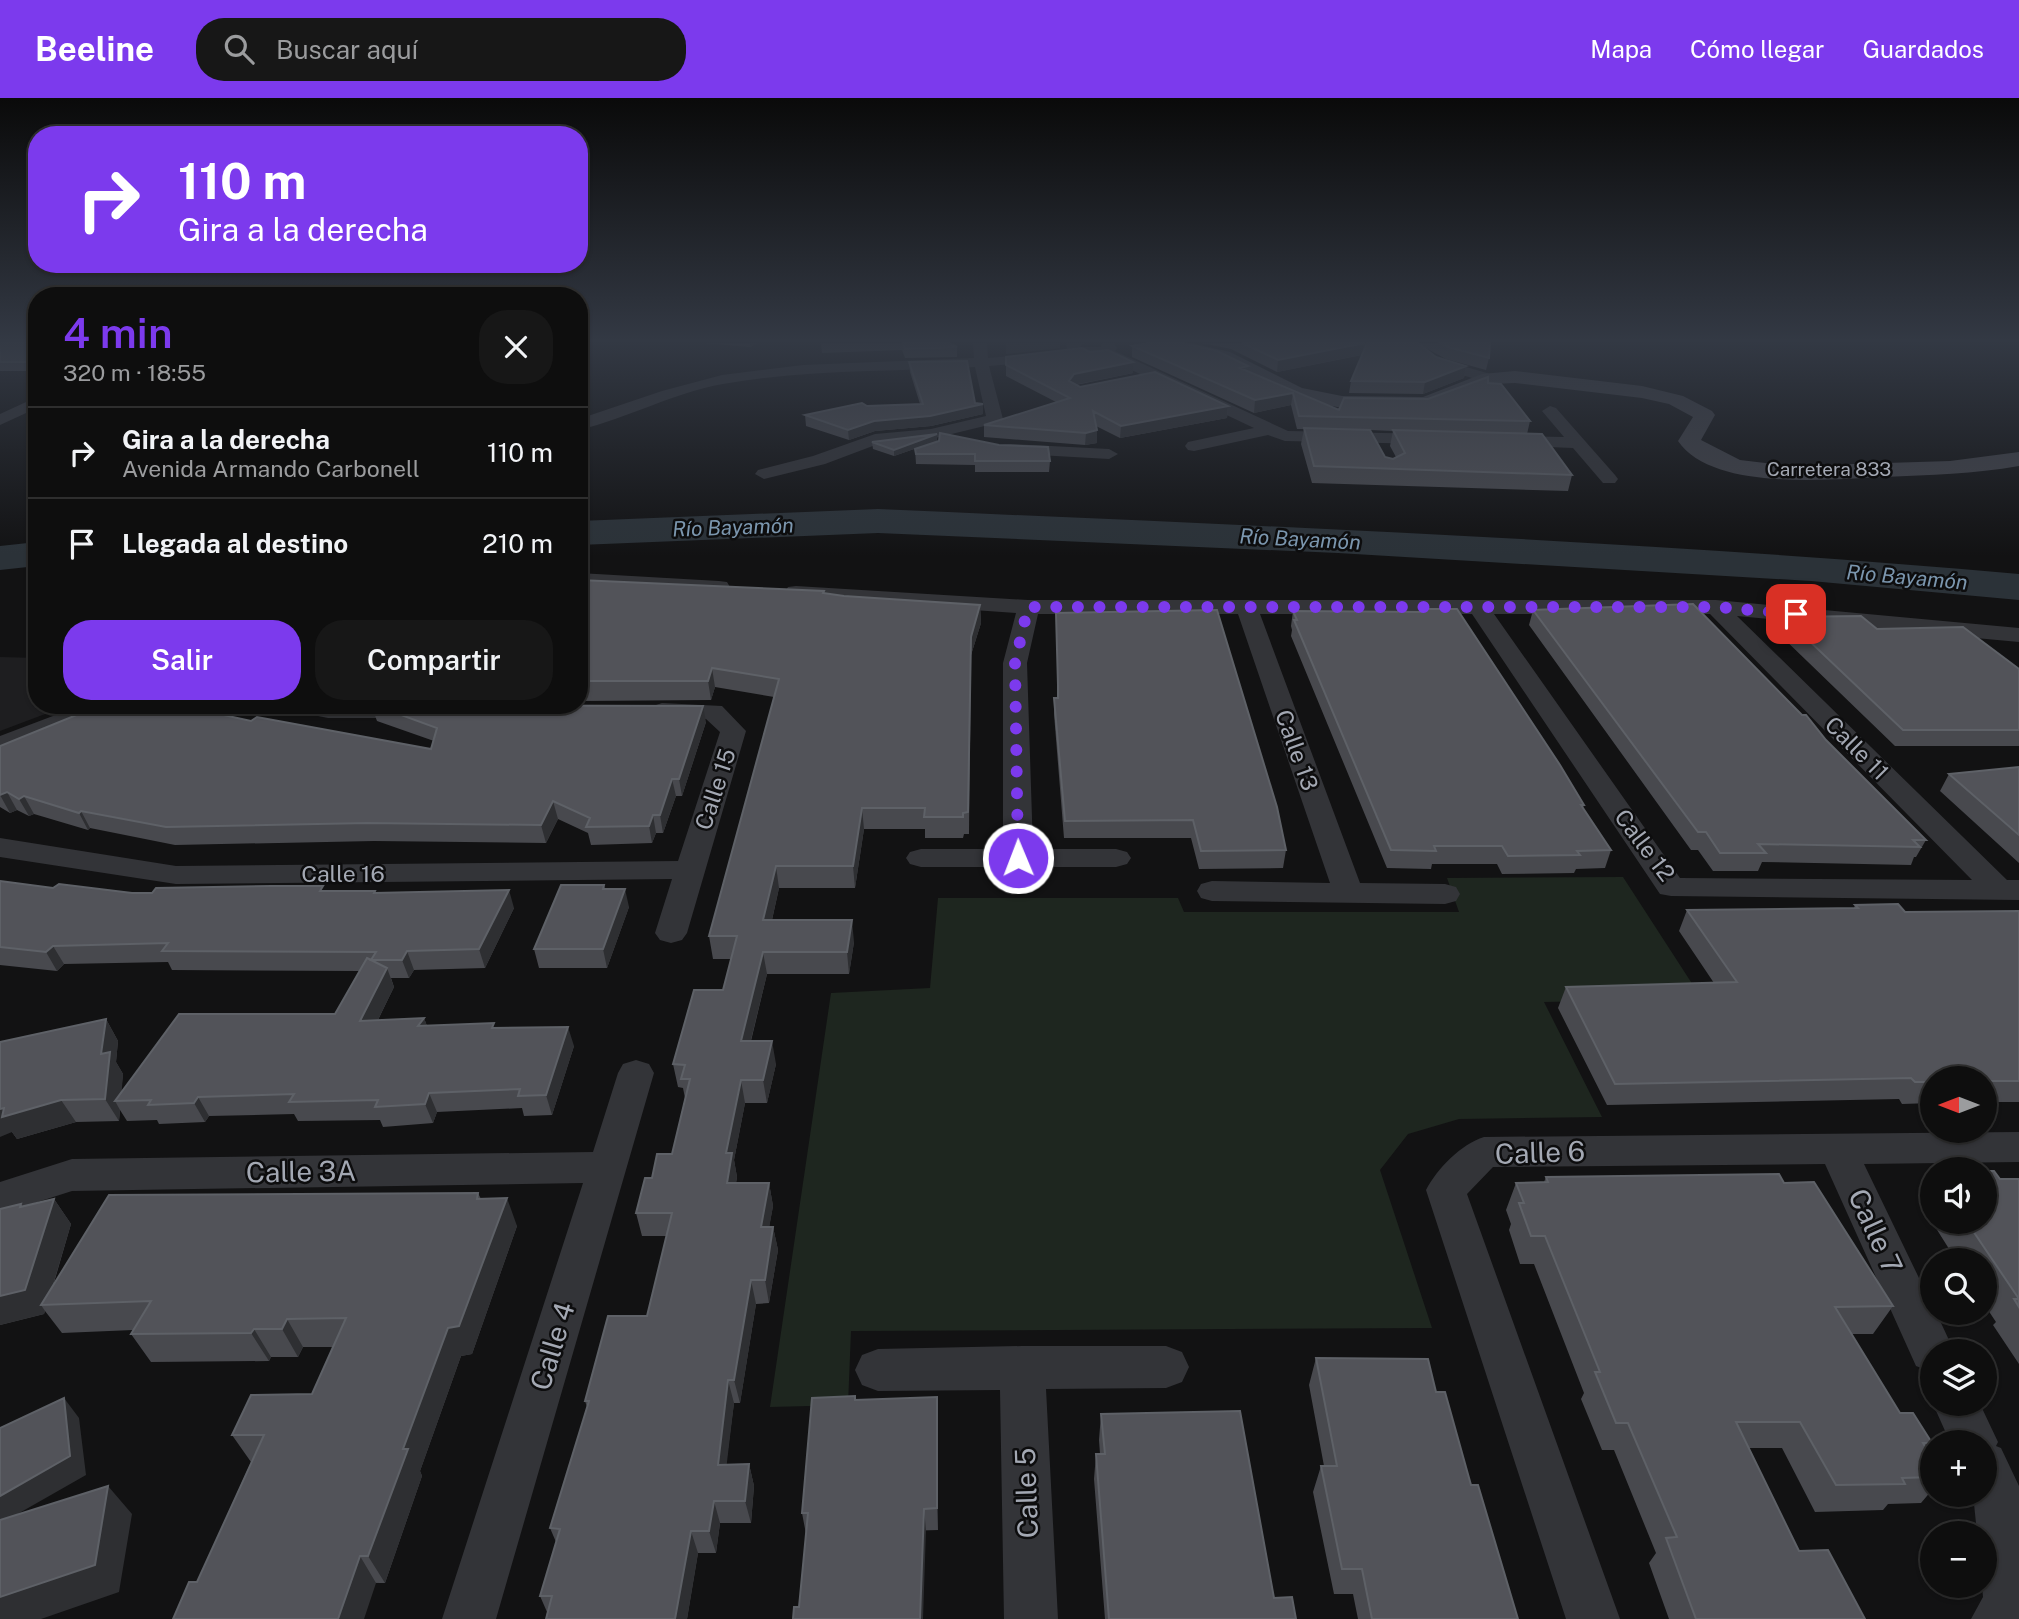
<!DOCTYPE html>
<html lang="es">
<head>
<meta charset="utf-8">
<style>
  body { margin:0; font-family:"Public Sans",sans-serif; background:#171717; color:#f1f3f6; height:100vh; display:flex; flex-direction:column; font-size:26px; white-space:nowrap }
  * { box-sizing:border-box; margin:0 }
  p { font-size:23px; color:#9b9c9e }
  .icon { flex:none; width:38px; height:38px; fill:none; stroke:currentColor; stroke-width:2; stroke-linecap:round; stroke-linejoin:round }
  .map { position:relative; flex:1; overflow:hidden }
  .details { position:absolute; left:28px; top:189px; width:560px; height:427px; display:flex; flex-direction:column; background:#0e0e0e; border-radius:28px; box-shadow:0 2px 5px #0004,0 0 0 2px #2e2e2e }
  .details>* { flex:none }
  .top-card { position:absolute; left:28px; top:28px; width:560px; height:147px; border-radius:28px; box-shadow:0 2px 5px #0004,0 0 0 2px #2e2e2e; background:#7c3aed; color:#fff; overflow:hidden }
  .needle { width:46px; rotate:270deg }
  .controls { position:absolute; left:1920px; top:968px; display:grid; gap:14px }
  .controls a { display:grid; place-items:center; width:77px; height:77px; border-radius:50%; background:#0e0e0e; box-shadow:0 2px 5px #0004,0 0 0 2px #2e2e2e; font-size:35px }
  .pin { position:absolute; display:grid; place-items:center; width:60px; height:60px; color:#fff; margin:-30px; border-radius:14px; box-shadow:0 4px 10px #0006 }
  .me { position:absolute; width:77px; margin:-38px; rotate:359deg; stroke-linejoin:round; filter:drop-shadow(0 0 5px #0008) }
  .turn { display:flex; align-items:center; gap:24px; height:147px; padding:0 35px; font-size:32px }
  .turn .icon { width:91px; height:91px; stroke-width:2.5 }
  .turn b { display:block; font-size:49px; line-height:60px }
  .round { display:grid; place-items:center; flex:none; width:74px; height:74px; border-radius:28px; background:#171717 }
  .overview { display:flex; align-items:center; justify-content:space-between; height:119px; padding:0 35px }
  h1 { font-size:42px; font-weight:600; line-height:52px; color:#7c3aed }
  .action { display:flex; gap:14px; margin-top:auto; padding:14px 35px }
  .action a { flex:1; height:80px; border-radius:28px; background:#7c3aed; color:#fff; font-size:28px; font-weight:600; line-height:80px; text-align:center }
  .action a+a { background:#171717; color:#f1f3f6 }
  ul { padding:0; list-style:none }
  li { display:flex; align-items:center; gap:21px; height:91px; padding:0 35px; border-top:2px solid #2e2e2e }
  li div { flex:1 }
  li b { display:block; font-size:26px }
  li em { font-style:normal }
  header { display:flex; align-items:center; gap:42px; box-sizing:border-box; height:98px; padding:0 35px; background:#7c3aed; color:#fff }
  header strong { font-size:33px }
  nav { display:flex; gap:38px; margin-inline-start:auto; font-size:24px }
  .search { width:490px; height:63px; background:#171717; display:flex; align-items:center; gap:18px; box-sizing:border-box; padding:0 24px; border-radius:28px; color:#9b9c9e; font-size:26px }
  .map>svg:first-child { display:block }
  .built { fill:#1e1e20 }
  .green { fill:#1e261f }
  .lines { fill:none; stroke-linecap:round; stroke-linejoin:round }
  .river { fill:#2b3238; fill-rule:evenodd }
  .street { fill:#333438; fill-rule:evenodd }
  .secondary { fill:#414248; fill-rule:evenodd }
  .wall { fill:#48494e; fill-rule:evenodd }
  .shaded-wall { fill:#2e2f32 }
  .building { fill:#525359; stroke:#5e6167; stroke-width:2 }
  .route { stroke:#7c3aed; stroke-width:12; stroke-dasharray:0 21.6 }
  .labels { text-anchor:middle; dominant-baseline:central; stroke-width:5; stroke-linejoin:round; paint-order:stroke }
  .far-street-label { font-size:19px; fill:#a3a8b3; stroke:#0d0d0e }
  .far-water-label { font-size:21px; font-style:italic; fill:#7b96ae; stroke:#0d0d0e }
  .street-label { font-size:23px; fill:#a3a8b3; stroke:#0d0d0e }
  .near-street-label { font-size:28px; fill:#a3a8b3; stroke:#0d0d0e }
</style>
</head>
<body>
<header>
<strong>Beeline</strong>
<div class="search"><svg class="icon" aria-label="search" viewBox="0 0 24 24"><circle cx="10" cy="10" r="6"/><path d="M15 15l6 6"/></svg>Buscar aquí</div>
<nav><a>Mapa</a><a>Cómo llegar</a><a>Guardados</a></nav>
</header>
<div class="map">
<svg width="2019" height="1521" viewBox="0 0 2019 1521">
  <rect width="100%" height="100%" fill="#121213"/>
  <path class="built" d="M0,559L37,560V607H69L0,633Z"/>
  <path class="green" d="M1623,779L1702,901L1544,904L1602,1019L1459,1021L1408,1036L1380,1072L1432,1230L851,1233L848,1307L770,1309L831,895L930,890L938,800H1178L1184,814H1459L1447,780Z"/>
  <g class="lines">
    <path class="river" d="M878,411C1259,428 1639,442 2019,476V502L1811,483L1338,455L878,435L579,447V423Z
      M37,444V468L0,472V448Z"/>
    <path class="street" d="M973,245H987L988,260L1047,255L1054,259L1047,263L989,268L1003,321L1001,324L931,341L878,346L825,366L764,381L755,376L758,372L813,358L875,336L931,331L986,318L975,269C891,274 806,271 723,286C673,295 628,320 579,332V321L662,293L722,277L803,267L974,260Z
      M1066,245H1084L1080,249H1101L1102,245H1114L1117,250L1115,253L1288,333L1431,336L1439,341L1431,346L1285,343L1268,337L1194,353L1188,352L1185,348L1188,344L1254,330L1102,258L1087,259L1068,254Z
      M1430,255L1445,263L1494,277L1497,280L1489,285L1435,269L1423,259Z
      M37,299V310L0,327V316Z
      M1550,308L1556,310L1615,377L1618,381L1615,385H1603L1573,350L1503,347L1501,343L1509,338L1564,339L1542,313Z
      M1010,346L1109,351L1118,356L1109,361L1004,355L1001,351L1004,347Z
      M579,475L719,483L727,484L730,489L727,494L719,495L579,487Z
      M796,488L1028,502H1716L2019,530V544L1737,518L2007,782H2019V802L1671,798L1660,796L1472,516H1260L1360,785L1445,786L1456,789L1460,796L1456,803L1445,806L1212,803L1201,800L1197,793L1201,786L1212,783L1330,785L1238,516H1038L1027,565L1033,751H1116L1127,754L1131,760L1127,766L1116,769H921L910,766L906,760L910,754L921,751H1003V565L1016,515L788,499L785,494L788,489ZM1494,516H1710L1972,782L1680,780Z
      M662,605L722,608L746,633L687,835L682,842L671,845L660,842L655,835L672,781L176,786L0,759V740L176,768L678,763L720,634L706,621L653,618L649,613L653,608Z
      M82,607H118L115,612L0,655V638Z
      M285,607H422L426,612L422,617L413,620H328L288,612Z
      M636,962L649,966L654,975L496,1521H442L583,1085L72,1093L0,1116V1084L72,1061L593,1054L618,975L623,966Z
      M2019,1034V1064L1864,1066L1932,1207V1214H1936L1954,1253H1932V1274L1916,1268L1825,1066L1493,1069L1467,1096L1620,1521H1566L1426,1092C1437,1071 1461,1046 1484,1039Z
      M1022,1248H1166L1182,1254L1189,1269L1182,1284L1166,1290L1046,1291L1058,1521H1004L1000,1292L878,1293L862,1287L855,1272L862,1257L878,1251Z
      M1933,1306H1980L1998,1344L1996,1348L2001,1350L2019,1388V1521H1971L1983,1499L1982,1488H1984V1435H1977L1973,1396H1984V1344H1950Z"/>
    <path class="secondary" d="M1160,245H1191L1230,254L1302,290L1342,298L1423,299L1482,276L1515,273L1642,288L1683,298L1712,313L1715,317L1701,342L1740,362L1790,368L1950,363L2019,354V368C1974,376 1930,377 1884,379C1831,381 1713,394 1678,343L1693,319L1669,306L1642,300L1515,285L1492,286L1426,311L1342,310L1289,299L1217,262L1163,249Z"/>
  </g>
  <path class="wall" d="M0,245H37V273H0Z
    M704,245H758L750,249Z
    M821,245H949L957,249V259L905,260L902,252L822,255Z
    M1202,245H1490L1489,260L1486,272L1446,261L1422,248L1436,259L1466,268L1464,280L1423,296L1349,295L1351,283L1362,257L1277,274L1231,251Z
    M1132,248L1248,273L1339,312L1428,301L1488,285L1530,323L1527,336L1572,377L1568,393L1312,385L1301,346L1304,331H1297L1291,307L1254,315L1132,259ZM1370,332L1393,333L1390,348L1396,359L1393,361L1385,359Z
    M1090,254L1133,264V275L1076,287L1080,289L1228,308L1227,320L1120,340L1096,328L1097,332V345L1085,347L984,339V327L1056,304L1006,278V259Z
    M909,264L975,305L983,316L931,328L875,333L849,342L806,328L805,317L867,308L920,306L910,274Z
    M937,343L894,358L873,351L872,344Z
    M915,351L1050,363L1049,374H975V367L916,366Z
    M579,482L824,493V495L844,498L980,507L981,525L971,557L969,736H964L963,740H925V731H864L855,790H779L772,822L854,844L849,876H767L751,943L776,966L767,1005H745L734,1062L737,1079L736,1085H769L773,1108L769,1129H773L778,1152L769,1205L756,1206L740,1305H734L726,1366H749L754,1388L751,1425H720L716,1455H698L687,1521H546L547,1514L540,1498L556,1444L550,1430L587,1309L585,1303L647,1218L667,1138H642L636,1115L652,1080L672,1056L685,1000L683,990L678,989L673,966L723,892L731,861H713L709,838L774,599L715,589L711,602L579,603Z
    M1420,511L1584,707L1583,710L1611,752L1605,770L1576,771L1574,775L1502,776L1497,766H1432L1431,771L1387,770L1291,538L1292,532L1291,528L1293,513L1420,514Z
    M1533,512L1826,642L1926,742L1916,759H1914L1911,767L1762,764L1758,773H1713L1698,752H1691L1529,527Z
    M1056,515L1286,752L1283,770L1199,771L1191,740H1064L1054,616V600H1058V598Z
    M1784,519L1877,531L2019,571V648H1895L1778,535Z
    M371,607H579L706,624L682,698H676L663,735H656L652,745L591,747L588,735L558,721L546,745L374,743L175,747L90,730L88,732L34,716L29,718L17,712L10,715L0,709V648L219,616L251,623L431,651L434,643L377,623Z
    M2019,669V765L1940,693L1949,676Z
    M0,783L53,790L132,795H376L514,810L485,870L414,872L409,880H391L394,889L378,922L424,920L427,928L495,930L574,948L552,1017L524,1018L522,1010L437,1014L433,1025L383,1029L380,1022L298,1023L294,1016L209,1018L205,1024L159,1026L157,1022L127,1023L120,1012L119,1023L76,1024L17,1041L12,1034L106,921L118,943L116,964L123,976L121,994L335,916L360,873L172,872L168,864L64,866L57,873L0,867Z
    M604,787L605,791L629,809L607,870H539L534,851Z
    M1855,807L1905,814L2019,813V1004H1984V980H1932V1005L1902,1006L1899,1001L1607,1007L1558,910L1566,889L1714,885L1679,833L1687,812L1854,810Z
    M1546,1079L1784,1085L1893,1208L1873,1236H1851L1900,1315L1932,1346L1927,1352L1932,1360V1392L1921,1405L1888,1406L1883,1412L1815,1414L1782,1350H1749L1799,1453L1865,1521H1669L1649,1465L1656,1455L1614,1352H1602L1581,1301L1584,1295L1534,1166H1520L1509,1132L1511,1126L1506,1112L1516,1085L1544,1084Z
    M2000,1081H2019V1266L1993,1227L1996,1224L1984,1206V1162H1956L1934,1127L1936,1124H1984Z
    M1932,1090V1110L1925,1100Z
    M478,1095L481,1101L517,1128L472,1256L461,1258L420,1373L422,1378L385,1485L197,1484L251,1364L232,1337L312,1296L333,1249H303L298,1259H271L269,1263L151,1264L131,1236L133,1232L62,1235L45,1213L44,1216L0,1227V1111L23,1108L54,1101L71,1126L53,1188Z
    M1316,1260L1436,1294L1518,1521H1358L1353,1496H1334L1313,1394L1321,1368H1324L1309,1287Z
    M855,1298L856,1302L937,1299L938,1321V1432L806,1436L802,1415Z
    M1101,1316L1274,1500L1296,1521H1105L1094,1381L1096,1356H1100L1099,1342Z"/>
  <path class="shaded-wall" d="M750,245H758L750,249Z
    M1006,245H1060V250L1006,256Z
    M1367,245L1365,256L1277,274L1278,262Z
    M1133,264V275L1073,287L1069,283L1074,276Z
    M1466,268L1464,280L1423,296L1425,284Z
    M1293,295L1291,307L1254,315L1255,302Z
    M983,306V316L931,328L875,333L849,342L848,332L874,323Z
    M1228,308L1227,320L1120,340L1121,328Z
    M1097,332V345L1085,347L1086,335Z
    M937,336V343L894,358V352Z
    M980,507L981,525L971,557L969,736L971,539Z
    M712,570L715,589L711,602L708,583Z
    M703,608L706,624L682,698L679,681Z
    M672,681L676,698L663,735L660,717Z
    M7,694L17,712L10,715L0,697Z
    M24,698L34,716L29,718L19,701Z
    M553,703L558,721L546,745L541,727Z
    M862,710L864,731L855,790L853,768Z
    M81,713L90,730L88,732L79,715Z
    M653,717L656,735L652,745L649,728Z
    M776,768L779,790L767,844L763,822Z
    M625,791L629,809L607,870L603,851Z
    M509,792L514,810L485,870L479,851Z
    M852,822L854,844L849,876L847,854Z
    M53,848L64,866L57,873L46,854Z
    M407,853L414,872L409,880L402,862Z
    M763,854L767,876L745,966L741,943Z
    M387,870L394,889L368,942L360,923Z
    M424,920L431,939L418,928Z
    M106,921L118,943L116,964L123,976L121,1003H115L120,1012L119,1023L105,1001L101,956Z
    M568,929L574,948L552,1017L546,997Z
    M772,943L776,966L767,1005L763,982Z
    M741,982L745,1005L734,1062L737,1079L732,1108L727,1085L726,1055Z
    M429,995L437,1014L433,1025L425,1006Z
    M198,999L209,1018L205,1024L194,1005Z
    M61,1002L76,1024L17,1041L12,1034L0,1039V1011L4,1010Z
    M769,1085L773,1108L765,1153L761,1129Z
    M507,1100L517,1128L472,1256L461,1258L420,1373L422,1378L385,1485L368,1458L403,1351L448,1230Z
    M54,1101L71,1126L47,1207H41L45,1213L44,1216L0,1227V1198Z
    M773,1129L778,1152L769,1205L765,1182Z
    M751,1182L756,1206L740,1305L734,1282Z
    M287,1221L303,1249L298,1259L282,1231Z
    M254,1231L271,1259L269,1263L251,1235Z
    M728,1282L734,1305L724,1389L718,1367Z
    M937,1299L938,1321V1432L937,1410Z
    M64,1300L79,1320L86,1377L0,1426V1398Z
    M749,1366L754,1388L751,1425L745,1403Z
    M108,1388L132,1416L119,1494L41,1521H0V1499Z
    M714,1403L720,1425L716,1455L709,1433Z
    M924,1411L926,1432L923,1521H920Z
    M691,1433L698,1455L687,1521H675Z
    M360,1458L376,1485L364,1521H338Z"/>
  <path class="building" d="M0,245H37V264H0Z
    M903,245H949L957,249L905,251Z
    M1148,245H1183L1217,253L1248,268L1240,270L1339,312L1344,300L1428,301L1488,279V285L1501,286L1530,323L1299,318L1293,295L1255,302L1132,248Z
    M1242,245H1365L1278,262Z
    M1367,245H1418L1436,259L1466,268L1425,284L1351,283Z
    M1441,245H1490L1489,260L1448,249Z
    M1082,250L1090,254L1108,252L1133,264L1074,276L1069,283L1080,289L1155,274L1228,308L1121,328L1093,313L1097,332L1086,335L984,327L1070,300L1006,267V259Z
    M967,263L975,305L983,306L930,318L874,323L848,332L805,317L862,305L867,308L923,306L909,264Z
    M1304,330L1370,332L1385,359L1393,361L1405,355L1393,332L1542,336L1572,377L1314,368Z
    M940,335L999,347L1048,349L1050,363H975V356H916L915,351L939,343Z
    M937,336L894,352L872,344Z
    M579,482L824,493L823,495L844,498L980,507L971,539L968,714L963,715V719H924L925,710H862L853,768H776L763,822H852L847,854H763L741,943H772L763,982H741L726,1055H732L727,1085H769L761,1129H773L765,1182H751L734,1282H728L718,1367L749,1366L745,1403H714L709,1433H691L675,1521H546L552,1498H540L560,1431L550,1430L589,1303H585L608,1218H647L672,1115H636L645,1080H652L657,1056H672L690,981H681L685,967L673,966L694,892H723L737,838H709L779,581L712,570L708,583H579Z
    M1693,506L1802,617H1806L1826,642L1926,742H1913L1920,749L1758,746L1766,755H1720L1706,734H1698L1533,512Z
    M1420,511H1457L1560,667L1584,707H1581L1611,752L1577,753L1580,757L1508,758L1502,748H1434L1436,753L1391,752L1294,522H1297L1293,513L1422,514Z
    M1217,512L1277,709L1286,752L1201,753L1193,722L1065,723L1054,600H1058V587L1056,515Z
    M1861,518L1877,531L1963,529L2019,571V632H1903L1784,519Z
    M101,607H194L207,610L219,616L251,623L257,619L431,651L437,630L374,607L703,608L679,681H672L660,717H653L649,728L586,729L590,720L553,703L541,727L368,725L166,729L81,713L79,715L24,698L19,701L7,694L0,697V648Z
    M2019,669V737L1949,676Z
    M0,783L53,790L59,786L132,795H152L156,790L271,788H323L320,793H375L374,795L509,792L479,851L407,853L402,862H371L376,854L162,853L168,845L53,848L46,854L0,849Z
    M561,787H604L603,791H625L603,851H534Z
    M1898,806L1905,814L2019,813V983H1984V980H1932V984H1915L1911,980L1615,986L1566,889L1737,884L1687,812L1858,810L1855,807Z
    M367,860L387,870L360,923L424,920L418,928L494,925L492,930L568,929L546,997L518,998L520,991L429,995L425,1006L375,1009L378,1002L289,1004L294,996L198,999L194,1005L148,1007L151,1002L115,1003L179,916H335Z
    M106,921L101,956L110,954L105,1001L61,1002L2,1019L4,1010L0,1011V944Z
    M1984,1073H1994L2000,1081H2019V1209L2014,1201H2019L1967,1124H1984Z
    M1779,1076L1784,1085L1814,1084L1893,1208L1835,1209L1900,1315H1913L1932,1345H1923L1932,1360V1379L1902,1380L1905,1386L1836,1387L1800,1324H1736L1799,1453L1828,1452L1865,1521H1696L1666,1440L1677,1439L1628,1325H1616L1595,1274H1600L1545,1138H1531L1519,1105H1524L1516,1085L1548,1084L1546,1079Z
    M478,1095L477,1101L507,1100L459,1228L448,1230L403,1351H408L368,1458H360L338,1521H173L189,1484H197L264,1337H232L251,1297L312,1296L346,1220L287,1221L282,1231H254L251,1235L131,1236L151,1203L41,1207L109,1097Z
    M54,1101L25,1192L0,1198V1111L21,1106L20,1109Z
    M1316,1260L1428,1261L1436,1294H1445L1471,1387H1478L1518,1521H1372L1362,1471H1342L1321,1368H1337Z
    M855,1298V1302L937,1299V1410L924,1411L920,1521H793L794,1509H799L808,1415H802L812,1300Z
    M64,1300L70,1358L0,1398V1330Z
    M1240,1313L1274,1500L1292,1499L1296,1521H1109L1096,1356H1105L1101,1316Z
    M108,1388L95,1467L0,1499V1422Z"/>
  <linearGradient id="sky" x2="0" y2="1"><stop stop-color="#0a0a0a"/><stop offset="0.53" stop-color="#333944"/><stop offset="1" stop-color="#333944" stop-opacity="0"/></linearGradient>
  <rect width="2019" height="458" fill="url(#sky)"/>
  <g class="lines">
    <path class="route" d="M1018,760L1015,565L1028,509H1716L1796,516"/>
  </g>
  <g class="labels">
    <g class="far-street-label">
      <text x="1829" y="371">Carretera 833</text>
    </g>
    <g class="far-water-label">
      <text transform="translate(733 429) rotate(-2)">Río Bayamón</text>
      <text transform="translate(1300 441) rotate(3)">Río Bayamón</text>
      <text transform="translate(1907 479) rotate(5)">Río Bayamón</text>
    </g>
    <g class="street-label">
      <text transform="translate(1857 650) rotate(45)">Calle 11</text>
      <text transform="translate(1297 652) rotate(70)">Calle 13</text>
      <text transform="translate(715 691) rotate(-72)">Calle 15</text>
      <text transform="translate(1645 747) rotate(53)">Calle 12</text>
      <text x="343" y="775">Calle 16</text>
    </g>
    <g class="near-street-label">
      <text transform="translate(1540 1054) rotate(-2)">Calle 6</text>
      <text transform="translate(301 1073) rotate(-1)">Calle 3A</text>
      <text transform="translate(1876 1133) rotate(65)">Calle 7</text>
      <text transform="translate(552 1248) rotate(-73)">Calle 4</text>
      <text transform="translate(1026 1395) rotate(-92)">Calle 5</text>
    </g>
  </g>
</svg>
<div class="controls">
<a><svg class="needle" viewBox="-14 -14 28 28"><path d="M0-13l5 13h-10z" fill="#e53935"/><path d="M0 13l5-13h-10z" fill="#9b9c9e"/></svg></a>
<a><svg class="icon" aria-label="sound" viewBox="0 0 24 24"><path d="M4 9h4l5-4v14l-5-4H4zM17 9q2 3 0 6"/></svg></a>
<a><svg class="icon" aria-label="search" viewBox="0 0 24 24"><circle cx="10" cy="10" r="6"/><path d="M15 15l6 6"/></svg></a>
<a><svg class="icon" aria-label="layers" viewBox="0 0 24 24"><path d="M12 4l9 5-9 5-9-5zM3 14l9 5 9-5"/></svg></a>
<a>+</a>
<a>−</a>
</div>
<div class="pin" style="left:1796px;top:516px;background:#d93025"><svg class="icon" aria-label="arrive" viewBox="0 0 24 24"><path d="M6 21V4h12l-3 4 3 4H6"/></svg></div>
<svg class="me" style="left:1018px;top:760px" viewBox="-20 -20 40 40"><circle r="17" fill="#7c3aed" stroke="#fff" stroke-width="3"/><path d="M0-11L8 9 0 5-8 9z" fill="#fff"/></svg>
<div class="top-card">
<div class="turn"><svg class="icon" aria-label="right" viewBox="0 0 24 24"><path d="M7 20v-9h11M14 6l5 5-5 5"/></svg><div><b>110 m</b>Gira a la derecha</div></div>
</div>
<section class="details">
<div class="overview"><div><h1>4 min</h1><p>320 m · 18:55</p></div><a class="round"><svg class="icon" aria-label="close" viewBox="0 0 24 24"><path d="M6 6l12 12M18 6L6 18"/></svg></a></div>
<ul>
<li><svg class="icon" aria-label="right" viewBox="0 0 24 24"><path d="M7 20v-9h11M14 6l5 5-5 5"/></svg><div><b>Gira a la derecha</b><p>Avenida Armando Carbonell</p></div><em>110 m</em></li>
<li><svg class="icon" aria-label="arrive" viewBox="0 0 24 24"><path d="M6 21V4h12l-3 4 3 4H6"/></svg><div><b>Llegada al destino</b></div><em>210 m</em></li>
</ul>
<div class="action"><a>Salir</a><a>Compartir</a></div>
</section>
</div>
</body>
</html>
